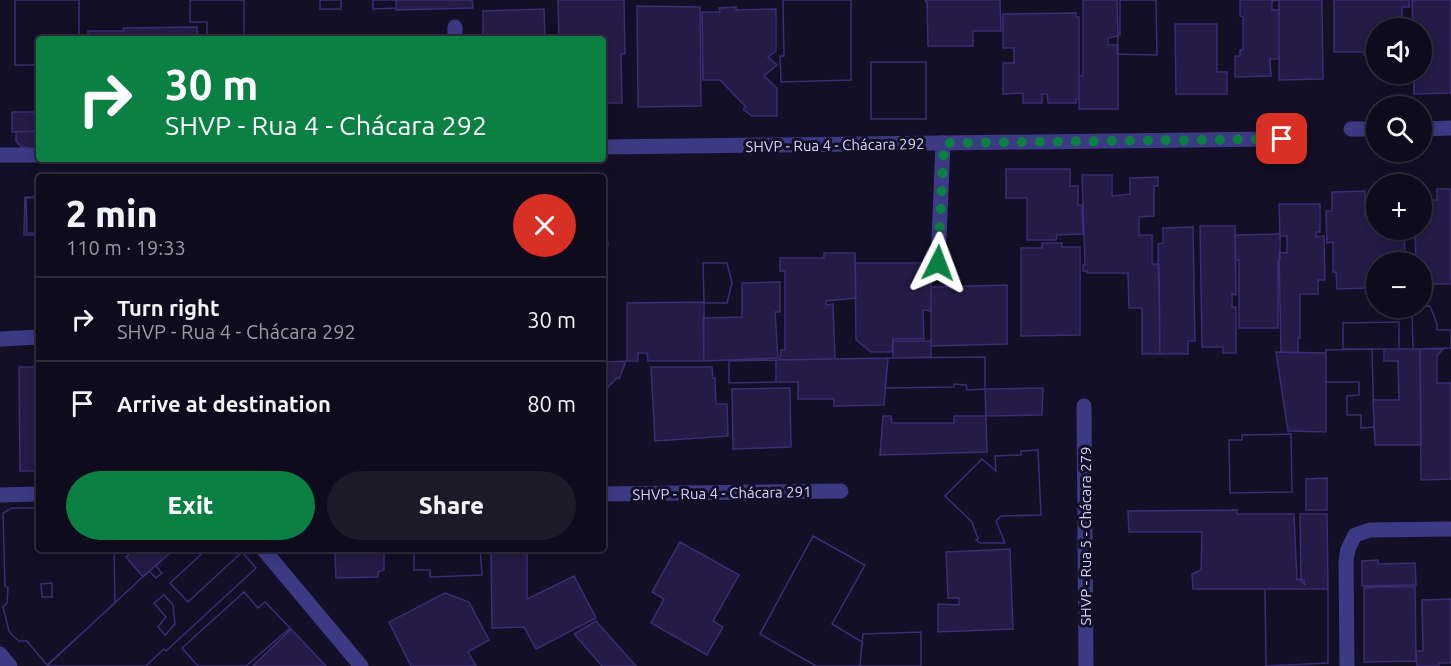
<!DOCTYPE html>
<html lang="en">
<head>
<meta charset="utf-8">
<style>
  body { margin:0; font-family:Ubuntu,sans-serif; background:#1c1929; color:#f1f3f6; height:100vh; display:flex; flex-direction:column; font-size:22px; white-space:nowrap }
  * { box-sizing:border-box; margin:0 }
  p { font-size:20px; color:#9b9ba3 }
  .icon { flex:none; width:33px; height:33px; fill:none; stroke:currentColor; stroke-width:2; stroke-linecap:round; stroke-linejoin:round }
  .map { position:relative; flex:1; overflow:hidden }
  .drawer { position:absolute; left:36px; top:174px; width:570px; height:378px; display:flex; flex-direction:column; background:#0e0b1c; border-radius:6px; box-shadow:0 3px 15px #0003,0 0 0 2px #2e2b3b }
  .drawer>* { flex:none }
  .banner { position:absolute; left:36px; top:36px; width:570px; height:126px; border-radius:6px; box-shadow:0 3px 15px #0003,0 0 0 2px #2e2b3b; background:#0b8043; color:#fff; overflow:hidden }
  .controls { position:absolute; left:1366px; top:18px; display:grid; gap:12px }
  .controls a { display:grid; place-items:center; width:66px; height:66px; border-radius:50%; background:#0e0b1c; box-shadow:0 3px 15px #0003,0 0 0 2px #2e2b3b; font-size:30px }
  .pin { position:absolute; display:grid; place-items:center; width:51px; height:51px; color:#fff; margin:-26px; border-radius:12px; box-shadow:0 3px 9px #0006 }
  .me { position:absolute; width:66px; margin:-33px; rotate:3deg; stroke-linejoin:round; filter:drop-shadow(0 0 4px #0008) }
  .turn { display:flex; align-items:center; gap:21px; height:126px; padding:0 30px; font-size:27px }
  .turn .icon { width:78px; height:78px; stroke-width:2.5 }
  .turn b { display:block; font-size:42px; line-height:51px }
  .round { display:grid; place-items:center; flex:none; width:63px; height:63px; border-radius:32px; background:#1c1929 }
  .head { display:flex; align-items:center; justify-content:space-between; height:102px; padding:0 30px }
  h1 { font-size:36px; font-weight:800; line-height:45px }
  .primary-button { display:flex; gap:12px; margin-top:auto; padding:12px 30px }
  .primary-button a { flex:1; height:69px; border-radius:36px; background:#0b8043; color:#fff; font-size:24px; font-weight:800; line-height:69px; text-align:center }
  .primary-button a+a { background:#1c1929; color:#f1f3f6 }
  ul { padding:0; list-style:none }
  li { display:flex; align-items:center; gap:18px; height:84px; padding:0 30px; border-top:2px solid #2e2b3b }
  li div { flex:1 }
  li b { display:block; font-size:22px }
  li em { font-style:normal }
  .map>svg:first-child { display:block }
  .building { fill:#241b47; stroke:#3b2d73; stroke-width:1.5; fill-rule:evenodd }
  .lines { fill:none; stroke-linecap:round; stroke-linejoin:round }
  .service { stroke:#3d3a85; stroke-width:15 }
  .minor { stroke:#3d3a85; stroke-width:15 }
  .tertiary { stroke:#3d3a85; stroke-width:15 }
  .route { stroke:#0b8043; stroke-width:10; stroke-dasharray:0 18 }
  .labels { text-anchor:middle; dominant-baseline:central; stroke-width:6; stroke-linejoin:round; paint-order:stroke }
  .street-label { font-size:15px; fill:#d9d4ff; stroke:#130f26 }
</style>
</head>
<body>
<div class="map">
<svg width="1451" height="666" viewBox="0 0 1451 666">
  <rect width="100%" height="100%" fill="#130f26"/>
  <path class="building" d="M15,0H79V39H39V65H15Z
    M15,0H79V39H39V65H15Z
    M190,0H244V39H207V22H190Z
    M190,0H244V39H207V22H190Z
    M320,0H341V9H320Z
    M320,0H341V9H320Z
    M373,0H396V8L373,9Z
    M373,0H396V8L373,9Z
    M396,0H472L473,8L396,10Z
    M558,0H624L625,54H621L622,103H603V39H559Z
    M783,0H851V80L781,82L780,56H784Z
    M783,0H851V80L781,82L780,56H784Z
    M925,0H1000L1001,31H973V46H928L927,2H926Z
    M1083,0H1117L1118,36L1108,38V45H1118V109H1079V76H1083Z
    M1120,0H1156L1157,55L1117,54L1118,35H1120Z
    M1120,0H1156L1157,55L1117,54L1118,35H1120Z
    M1240,0H1279L1272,1V10H1279V59H1270L1271,76L1235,77V56H1240V50H1243V17L1240,16Z
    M1279,0H1322L1323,79L1279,80Z
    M1334,0H1409V7H1402V28H1377V55H1364V52H1334Z
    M1412,0H1451V93L1414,94V74H1422V28H1413Z
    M637,6L700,7L701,106L638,107Z
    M736,7V10L776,9V51L768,57L777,65L764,76L777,88V116H752L743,109L746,107L720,80H703L702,12H720L719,8Z
    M544,9L545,39H483V11Z
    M1076,13V17H1079V99H1076V103H1048L1047,94H1042V103H1023V93L1003,94V63H1014V48H1003V14Z
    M1175,24H1217V72H1227V94H1176Z
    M197,27L198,39H88V31H124L123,28Z
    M871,62H926V119H871Z
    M871,62H926V119H871Z
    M12,112H39V131L12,132Z
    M39,131V150L26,151L25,147H21L16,141V132Z
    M1006,169H1070V186H1078V205H1082L1083,234L1057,235L1056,240H1027V198H1006Z
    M1082,175H1112V196L1130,194V178L1158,177V186H1154V216L1139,217V235H1152V264H1159L1160,354H1142V308H1129L1128,273H1087V271H1083V265H1085Z
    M1437,189H1451V284H1422V262H1416L1415,230H1422V200H1437Z
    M1365,191V216H1377V230H1404L1405,258H1408V262H1377V292H1368V288L1337,289L1336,272H1333V242L1327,243L1326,211H1332V192Z
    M25,197H39V235H24Z
    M39,197V233H27L26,198Z
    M603,200L608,246H603Z
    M1279,204H1320V232H1316V237L1324,236L1325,280H1318V294H1300V338H1298V353L1281,352L1279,252L1287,253V236H1280Z
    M1200,226H1235L1236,295L1232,294V307H1236V353H1223V347H1202Z
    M1193,227L1195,341H1188V354H1160L1158,244L1163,243V228Z
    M1280,234V260H1278V328H1239V260H1236L1235,235Z
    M1042,243H1062V247H1080V335L1021,336V248H1042Z
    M824,253H855L856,298L826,301V305L833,304L835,359L780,360L781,350H785V271H780V258H824Z
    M703,263H727L732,283L727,303H704Z
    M703,263H727L732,283L727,303H704Z
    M855,263H931V311L923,310L924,339H893L892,352H871L856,340Z
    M780,282V312H775L778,358L704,361L703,318L742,317V283Z
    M1007,285V344L931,346V287Z
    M704,302V361H648L647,353H638V361H627V303Z
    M1430,306L1437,324V330H1451V348L1413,349L1412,308Z
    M1430,306L1437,324V330H1451V348L1413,349L1412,308Z
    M1399,322V349H1343V323Z
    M1399,322V349H1343V323Z
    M893,341H931V357L893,358Z
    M1372,349L1374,427L1361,428V415H1347V396L1359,395V382H1326V350Z
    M1372,349L1374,427L1361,428V415H1347V396L1359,395V382H1326V350Z
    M1384,349H1420L1421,445H1375L1373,400H1399L1398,361H1384Z
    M1420,349H1443L1437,356V383H1451V479L1421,480Z
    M1276,352L1326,353V432L1288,431Z
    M985,357V389L967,390L966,385L954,384V387L885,388L888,358Z
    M985,357V389L967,390L966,385L954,384V387L885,388L888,358Z
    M888,358L884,405L834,406V399H798V382H776V360Z
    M776,360V382L729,383V361Z
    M776,360V382L729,383V361Z
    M626,361L619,379L617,378L606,389L603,390V362Z
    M19,367H39V471H20Z
    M651,367H712L713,378H715L716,404H727L728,436L655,441Z
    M790,388L791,447L733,449L732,389Z
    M1043,388L1042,415L986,416L985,389Z
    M883,416H891L892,423H954V416H986L987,452L880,455Z
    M1291,434L1292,492L1230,493L1229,440H1242V435Z
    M1291,434L1292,492L1230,493L1229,440H1242V435Z
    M1038,450L1041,515L1001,516L996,521L1005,543H980L976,540L978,539L972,522L945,496L982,459L996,471L995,456L1021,455V451Z
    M1038,450L1041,515L1001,516L996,521L1005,543H980L976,540L978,539L972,522L945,496L982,459L996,471L995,456L1021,455V451Z
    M1327,478V510H1306V479Z
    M12,508H39V549H114L115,603L47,665L27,641H19L12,635L9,631L3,607L7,603L8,588L5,586L3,513ZM52,583V597H42L41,584Z
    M12,508H39V549H114L115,603L47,665L27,641H19L12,635L9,631L3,607L7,603L8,588L5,586L3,513ZM52,583V597H42L41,584Z
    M1237,510V514H1294L1297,580L1300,579L1305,585L1304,580H1301L1300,514H1327L1328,589H1193L1192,574L1201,570L1202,532H1129L1128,511Z
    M813,536L865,565L832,624L862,642L860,666H816L760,634Z
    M813,536L865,565L832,624L862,642L860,666H816L760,634Z
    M680,542L739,575L713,621L723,627L707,655L651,623L664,599L652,592Z
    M135,549H174L143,577L126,557Z
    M174,549H207L170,583L188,602L242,552L256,568L166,651L164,649L146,666H49L48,665L149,571L156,578L162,573L156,566ZM164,595L173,605L175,624L165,635L158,627L166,617L154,603Z
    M174,549H207L170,583L188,602L242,552L256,568L166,651L164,649L146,666H49L48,665L149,571L156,578L162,573L156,566ZM164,595L173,605L175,624L165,635L158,627L166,617L154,603Z
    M329,549H384V570L378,572V577L336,578L335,554Z
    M414,549H480L482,575L430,577V570H414Z
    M414,549H480L482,575L430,577V570H414Z
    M491,549H527V599L574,576L596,618L536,649L524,627L492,628Z
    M1010,549L1013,629L938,632V604L959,605V598H948L946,552Z
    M1378,560V564L1415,563L1416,585L1362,586V561Z
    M1377,587H1415L1416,661L1364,662V588Z
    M1265,589H1328V663L1266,666Z
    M1265,589H1328V663L1266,666Z
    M244,592L258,608L265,602L290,628L246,666H198L182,648Z
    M244,592L258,608L265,602L290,628L246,666H198L182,648Z
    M445,593L469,602L489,640L468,652L476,666H411L389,622Z
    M1451,599V663H1439V666H1417L1416,651H1423L1422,600Z
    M596,621L636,666H602L574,634Z
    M291,629L326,666H253Z
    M921,632V666H860L863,634Z
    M921,632V666H860L863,634Z"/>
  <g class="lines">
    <path class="service" d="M455,39V27
      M938,263L943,143
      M0,339L39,337"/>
    <path class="minor" d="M1351,129H1377
      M1422,129L1451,128
      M603,147L1282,139
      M0,155H39
      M1084,406L1086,666
      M603,494L841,491
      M0,495L39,494
      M263,549L361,666
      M1347,666L1346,561L1348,549L1355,535L1370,530L1451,529"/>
    <path class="tertiary" d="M0,654L10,666"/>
  </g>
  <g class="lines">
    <path class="route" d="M938,263L944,143L1282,139"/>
  </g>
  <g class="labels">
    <g class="street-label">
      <text transform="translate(835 145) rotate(-1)">SHVP - Rua 4 - Chácara 292</text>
      <text transform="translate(722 493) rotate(-1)">SHVP - Rua 4 - Chácara 291</text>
      <text transform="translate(1085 536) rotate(-90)">SHVP - Rua 5 - Chácara 279</text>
    </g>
  </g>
</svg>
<div class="controls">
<a><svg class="icon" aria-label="sound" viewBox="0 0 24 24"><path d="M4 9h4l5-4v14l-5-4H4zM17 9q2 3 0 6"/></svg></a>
<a><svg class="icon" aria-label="search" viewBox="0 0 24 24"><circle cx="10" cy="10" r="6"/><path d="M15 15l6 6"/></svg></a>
<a>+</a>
<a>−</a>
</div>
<div class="pin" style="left:1282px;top:139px;background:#d93025"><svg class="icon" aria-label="arrive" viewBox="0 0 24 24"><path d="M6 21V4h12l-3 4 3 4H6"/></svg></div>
<svg class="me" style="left:938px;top:263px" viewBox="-20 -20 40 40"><path d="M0-17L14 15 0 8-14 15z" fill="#0b8043" stroke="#fff" stroke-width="4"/></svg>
<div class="banner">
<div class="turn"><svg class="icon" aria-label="right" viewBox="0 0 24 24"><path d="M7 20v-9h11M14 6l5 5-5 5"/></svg><div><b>30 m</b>SHVP - Rua 4 - Chácara 292</div></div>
</div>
<section class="drawer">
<div class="head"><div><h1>2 min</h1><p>110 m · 19:33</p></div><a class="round" style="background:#d93025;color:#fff"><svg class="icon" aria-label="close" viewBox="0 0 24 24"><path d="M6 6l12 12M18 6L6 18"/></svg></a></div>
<ul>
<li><svg class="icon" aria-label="right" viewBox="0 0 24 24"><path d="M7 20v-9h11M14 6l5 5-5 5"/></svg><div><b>Turn right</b><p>SHVP - Rua 4 - Chácara 292</p></div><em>30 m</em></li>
<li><svg class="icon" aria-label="arrive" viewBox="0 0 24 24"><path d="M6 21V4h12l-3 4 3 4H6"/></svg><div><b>Arrive at destination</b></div><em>80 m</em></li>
</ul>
<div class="primary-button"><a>Exit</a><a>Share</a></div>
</section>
</div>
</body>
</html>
